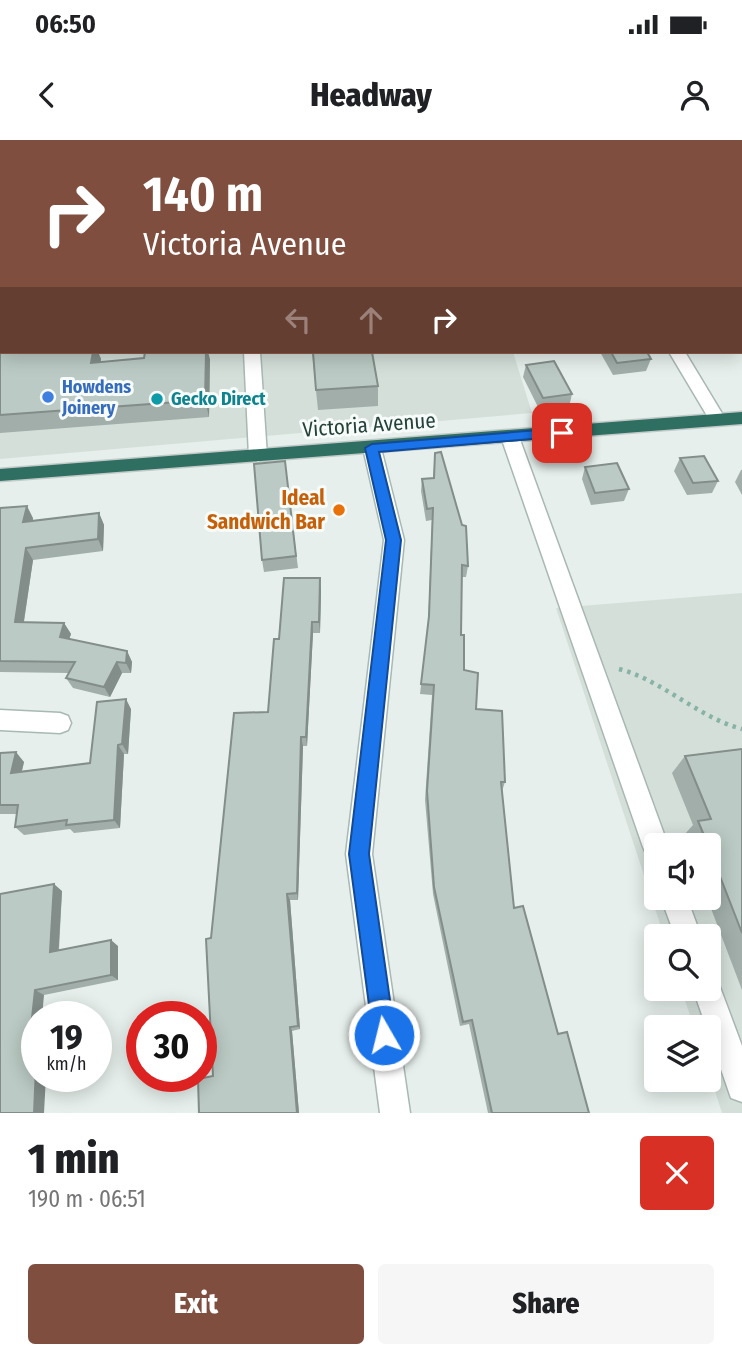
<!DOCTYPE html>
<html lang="en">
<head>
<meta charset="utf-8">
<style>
  body { margin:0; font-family:"Fira Sans Condensed",sans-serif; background:#f6f6f6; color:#202124; height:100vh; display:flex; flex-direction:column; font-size:26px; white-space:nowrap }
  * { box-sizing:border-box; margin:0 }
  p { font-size:23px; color:#757577 }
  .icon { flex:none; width:38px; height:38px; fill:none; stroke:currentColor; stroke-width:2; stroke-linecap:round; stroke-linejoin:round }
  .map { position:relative; height:973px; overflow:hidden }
  .details { display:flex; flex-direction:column; background:#fff; flex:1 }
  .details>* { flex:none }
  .hud { position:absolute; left:0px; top:0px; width:742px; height:214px; box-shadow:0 4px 18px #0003; background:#7f4e3f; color:#fff; overflow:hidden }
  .controls { position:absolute; left:644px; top:693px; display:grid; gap:14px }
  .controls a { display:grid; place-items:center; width:77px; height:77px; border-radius:7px; background:#fff; box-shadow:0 4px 18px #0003; font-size:35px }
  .speed { position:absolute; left:21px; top:861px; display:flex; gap:14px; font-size:35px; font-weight:700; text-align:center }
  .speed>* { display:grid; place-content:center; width:91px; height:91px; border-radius:50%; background:#fff; box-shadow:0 4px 18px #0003; line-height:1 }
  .speed small { font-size:18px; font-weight:400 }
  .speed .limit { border:10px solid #d22; background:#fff; color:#111 }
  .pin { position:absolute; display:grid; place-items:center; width:60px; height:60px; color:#fff; margin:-30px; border-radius:14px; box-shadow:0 4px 10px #0006 }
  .me { position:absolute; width:77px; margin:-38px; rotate:352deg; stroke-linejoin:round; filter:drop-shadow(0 0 5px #0008) }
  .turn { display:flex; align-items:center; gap:24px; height:147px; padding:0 28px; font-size:32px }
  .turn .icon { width:91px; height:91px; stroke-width:2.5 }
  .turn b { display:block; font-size:49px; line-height:60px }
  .lanes { display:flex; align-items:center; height:66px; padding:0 28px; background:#0003; justify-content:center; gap:35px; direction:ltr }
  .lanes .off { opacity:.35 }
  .round { display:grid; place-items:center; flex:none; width:74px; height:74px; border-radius:7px; background:#f6f6f6 }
  .head { display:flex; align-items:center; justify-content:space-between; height:119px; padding:0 28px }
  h1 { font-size:42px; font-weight:800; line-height:52px }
  .action { display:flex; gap:14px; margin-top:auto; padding:14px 28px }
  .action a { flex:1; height:80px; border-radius:7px; background:#7f4e3f; color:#fff; font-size:28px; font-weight:800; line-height:80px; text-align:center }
  .action a+a { background:#f6f6f6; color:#202124 }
  .status { display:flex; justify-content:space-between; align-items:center; height:49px; padding:0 35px; background:#fff; direction:ltr }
  .status svg { height:19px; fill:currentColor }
  header { display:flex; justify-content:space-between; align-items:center; height:91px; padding:0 28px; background:#fff; font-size:32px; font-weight:800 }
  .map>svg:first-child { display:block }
  .built { fill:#d4dfda; fill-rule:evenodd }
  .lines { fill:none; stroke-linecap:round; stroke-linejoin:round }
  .minor-casing { stroke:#a8b8b2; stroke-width:3 }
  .highway-casing { stroke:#c2cac8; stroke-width:3 }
  .path { stroke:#86b3a5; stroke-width:4.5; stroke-dasharray:3.5 5; stroke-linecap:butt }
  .minor { fill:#fff; fill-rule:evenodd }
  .highway { fill:#2f6f62; fill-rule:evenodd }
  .wall { fill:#a1aea9 }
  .shaded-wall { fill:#838d89 }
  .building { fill:#bbcac4; stroke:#838d89; stroke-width:2 }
  .route { fill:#1a73e8; stroke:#114b97; stroke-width:2 }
  .shop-dot { fill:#3f7fe0; stroke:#f7fbf9; stroke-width:2.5 }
  .culture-dot { fill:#0f9aa8; stroke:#f7fbf9; stroke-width:2.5 }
  .food-dot { fill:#e8710a; stroke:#f7fbf9; stroke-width:2.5 }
  .labels { text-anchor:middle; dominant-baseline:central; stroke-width:6; stroke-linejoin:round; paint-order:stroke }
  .far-shop-label { font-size:18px; font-weight:bold; fill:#366cbe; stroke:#f7fbf9; text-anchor:start }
  .far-culture-label { font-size:18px; font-weight:bold; fill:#0d838f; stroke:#f7fbf9; text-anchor:start }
  .street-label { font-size:21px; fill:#24423a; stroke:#f7fbf9 }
  .food-label { font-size:21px; font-weight:bold; fill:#c56008; stroke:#f7fbf9; text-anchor:end }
</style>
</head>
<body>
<div class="status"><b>06:50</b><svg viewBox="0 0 49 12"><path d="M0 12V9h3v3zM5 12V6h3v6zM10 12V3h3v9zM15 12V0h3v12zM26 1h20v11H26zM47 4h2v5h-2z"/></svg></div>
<header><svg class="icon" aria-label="back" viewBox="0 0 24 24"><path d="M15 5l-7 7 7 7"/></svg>Headway<svg class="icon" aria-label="person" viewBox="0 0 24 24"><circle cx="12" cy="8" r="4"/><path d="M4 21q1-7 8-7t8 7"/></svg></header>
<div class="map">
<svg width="742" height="973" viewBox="0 0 742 973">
  <rect width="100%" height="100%" fill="#e6efeb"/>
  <path class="built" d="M0,0H447L2,2V212H513L532,273L0,319Z
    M742,453V973H722L709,933V887H694L681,849H709V796H664L556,468ZM656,705H709V758H656Z"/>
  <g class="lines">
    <g class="minor-casing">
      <path id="minor" d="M243,0H255L256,2H244Z
        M333,0H345V2H333Z
        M678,0H692L694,2H679Z
        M740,51L742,52V61L740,60Z
        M0,183H2L0,194Z
        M244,212H260L267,316L258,322L249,316Z
        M669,212H685L726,280L724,284H712Z
        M510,291L519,297L668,705H656V720L647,716L643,707L501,297Z
        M372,302L381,308L404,400L372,714L410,973H380L346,714L384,400L363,308Z
        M0,570L60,573L68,576L71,583L68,590L60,593L0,590Z
        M661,758H687L701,796H675Z
        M709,836L717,839L742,906V962L731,958L693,849H709Z"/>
    </g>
    <g class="highway-casing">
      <path id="highway" d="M742,272V284L0,341V329Z"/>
    </g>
    <path class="path" d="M619,529C664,541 697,577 742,589"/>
    <use href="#minor" class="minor"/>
    <use href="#highway" class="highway"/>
  </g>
  <path class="wall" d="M0,0H186V2H2V89H0Z
    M274,0H315V2H275Z
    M740,59H742V145L740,142Z
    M0,208L2,212H98L101,219V222L210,219L209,277L0,293Z
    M312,212L378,246V266L318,270Z
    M600,212H647L651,219L646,231L613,235Z
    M526,225L572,254L569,267L540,271L523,237Z
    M435,313L468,426L466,437H462L461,495L464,530L476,569L505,642L502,651L514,768L558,894L589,973H488L469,884L460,886L433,754L425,660L432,555L420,554L428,485L432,380L426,381L421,351L422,339L433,338Z
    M680,318L718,341L712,353L687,355L674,331Z
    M285,321L298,428L264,432L262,420Z
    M585,327L629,349L624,361L591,365L582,339Z
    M741,330H742V355L735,342Z
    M0,368L33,378V381L99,373L104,385L103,411L33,420L24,482L64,483L71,494L69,499L127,511L132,522L131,533H122L110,557L73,548L66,538L69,533L0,532Z
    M320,438L321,450L320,493H313L307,606H303L298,760H290L300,889L292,891L299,973H199L213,936L211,798L268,572L279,499Z
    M131,569L128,614H124L120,688L74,693L70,689L24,695L15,687L17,674H0V613L24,622L22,631L90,623Z
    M742,609V850L707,758H709V705H688L684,695L693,685L672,633L685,616Z
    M62,751L59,810L118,806V840L44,855L0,973Z"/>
  <path class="shaded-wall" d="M93,212H98L101,219L98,241L91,223Z
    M206,212H208L210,219L209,277L205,260Z
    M27,366L33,378L30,394L23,382Z
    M99,373L104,385L103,411L98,399Z
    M26,408L33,420L22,493L15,482Z
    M320,438L321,450L320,493L319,482Z
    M312,482L313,493L307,606L306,597Z
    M64,483L71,494L66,508L60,497Z
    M127,511L132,522L131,533L126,523Z
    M117,522L122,533L110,557L104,547Z
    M126,559L131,569L128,614L122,604Z
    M301,597L303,606L298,760L297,753Z
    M118,605L124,614L120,688L114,680Z
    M16,612L24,622L19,642L11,633Z
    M54,744L62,751L58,818L50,812Z
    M287,754L290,760L300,889L298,886Z
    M111,800L118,806V840L111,835Z
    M35,850L44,855L42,877H37V908L29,906Z
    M290,887L292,891L299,973H297Z
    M37,914V936H46L44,973H34Z"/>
  <path class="building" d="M0,0H184V2H2V71H0Z
    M367,0H441L442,2H368Z
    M545,0H640L641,2H546Z
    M740,59H742V125L740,122Z
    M0,208H2V212H93L91,223L144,218L145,212H206L205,260L0,275Z
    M313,212H372L378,246L316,250Z
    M611,212H647L651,219L617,223Z
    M554,221L572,254L543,258L526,225Z
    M441,312L462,385L466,386L468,426L462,425L461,495H464V530L478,533L476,569L502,571L505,642H501L514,768L523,766L558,894L567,892L589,973H492L472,880L463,882L434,747L427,651L434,545L421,544L429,476L433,368L427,369L422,339L434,338L435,313Z
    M704,316L718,341L693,343L680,318Z
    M285,321L296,416L262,420L254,324Z
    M617,323L629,349L595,353L585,327Z
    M27,366L23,382L99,373L98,399L26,408L15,482L64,483L60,497L127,511L126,523L117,522L104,547L66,538L75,522L0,521V368Z
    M284,438H320L319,482H312L306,597H301L297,753L287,754L298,886L290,887L297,973H199L198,939L213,936L206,799L211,798L234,573L268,572L274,499H279Z
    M126,559L122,604L118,605L114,680L66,685L67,680L15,687L18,665H0V613L16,612L11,633L90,623L97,562Z
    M742,609V793L709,708V705H708L698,681L711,679L685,616Z
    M54,744L50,812L111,800V835L35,850L29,906L37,904L34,973H0V754Z"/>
  <path class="route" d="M562,288L568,293L566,296L379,312L401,400L369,714L395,895L392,903L384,906L376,903L373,895L349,714L386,400L365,308L372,304Z"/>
  <circle class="shop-dot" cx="48" cy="257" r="7"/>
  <circle class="culture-dot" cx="157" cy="259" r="7"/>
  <circle class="food-dot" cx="339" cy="370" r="7"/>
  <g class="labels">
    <g class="far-shop-label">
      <text x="62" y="247">Howdens<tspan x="62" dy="21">Joinery</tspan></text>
    </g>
    <g class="far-culture-label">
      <text x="171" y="259">Gecko Direct</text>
    </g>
    <g class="street-label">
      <text transform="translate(369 285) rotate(-4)">Victoria Avenue</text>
    </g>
    <g class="food-label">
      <text x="325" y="358">Ideal<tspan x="325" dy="24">Sandwich Bar</tspan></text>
    </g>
  </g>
</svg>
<div class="controls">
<a><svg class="icon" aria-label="sound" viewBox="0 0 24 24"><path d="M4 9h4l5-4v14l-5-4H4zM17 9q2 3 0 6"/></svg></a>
<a><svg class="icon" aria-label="search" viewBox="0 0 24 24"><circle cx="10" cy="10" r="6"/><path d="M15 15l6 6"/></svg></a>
<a><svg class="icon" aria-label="layers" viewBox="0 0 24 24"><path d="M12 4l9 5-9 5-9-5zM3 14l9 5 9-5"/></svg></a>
</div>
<div class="speed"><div>19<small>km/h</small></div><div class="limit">30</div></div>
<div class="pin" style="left:562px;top:293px;background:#d93025"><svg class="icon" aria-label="arrive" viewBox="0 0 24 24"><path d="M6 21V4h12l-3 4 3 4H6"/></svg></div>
<svg class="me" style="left:384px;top:895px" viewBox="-20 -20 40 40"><circle r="17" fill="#1a73e8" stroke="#fff" stroke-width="3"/><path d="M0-11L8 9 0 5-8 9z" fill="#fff"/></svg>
<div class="hud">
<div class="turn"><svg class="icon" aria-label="right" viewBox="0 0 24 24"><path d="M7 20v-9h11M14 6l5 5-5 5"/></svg><div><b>140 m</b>Victoria Avenue</div></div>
<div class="lanes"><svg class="icon off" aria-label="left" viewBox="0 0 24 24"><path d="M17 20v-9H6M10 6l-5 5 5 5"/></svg><svg class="icon off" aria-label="ahead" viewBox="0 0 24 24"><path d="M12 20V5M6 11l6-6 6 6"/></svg><svg class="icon" aria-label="right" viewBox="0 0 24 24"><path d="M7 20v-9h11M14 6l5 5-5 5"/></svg></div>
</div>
</div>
<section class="details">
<div class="head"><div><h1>1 min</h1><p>190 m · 06:51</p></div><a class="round" style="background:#d93025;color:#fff"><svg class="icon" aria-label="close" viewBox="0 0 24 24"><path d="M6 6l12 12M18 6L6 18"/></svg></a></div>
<div class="action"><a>Exit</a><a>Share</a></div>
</section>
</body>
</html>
